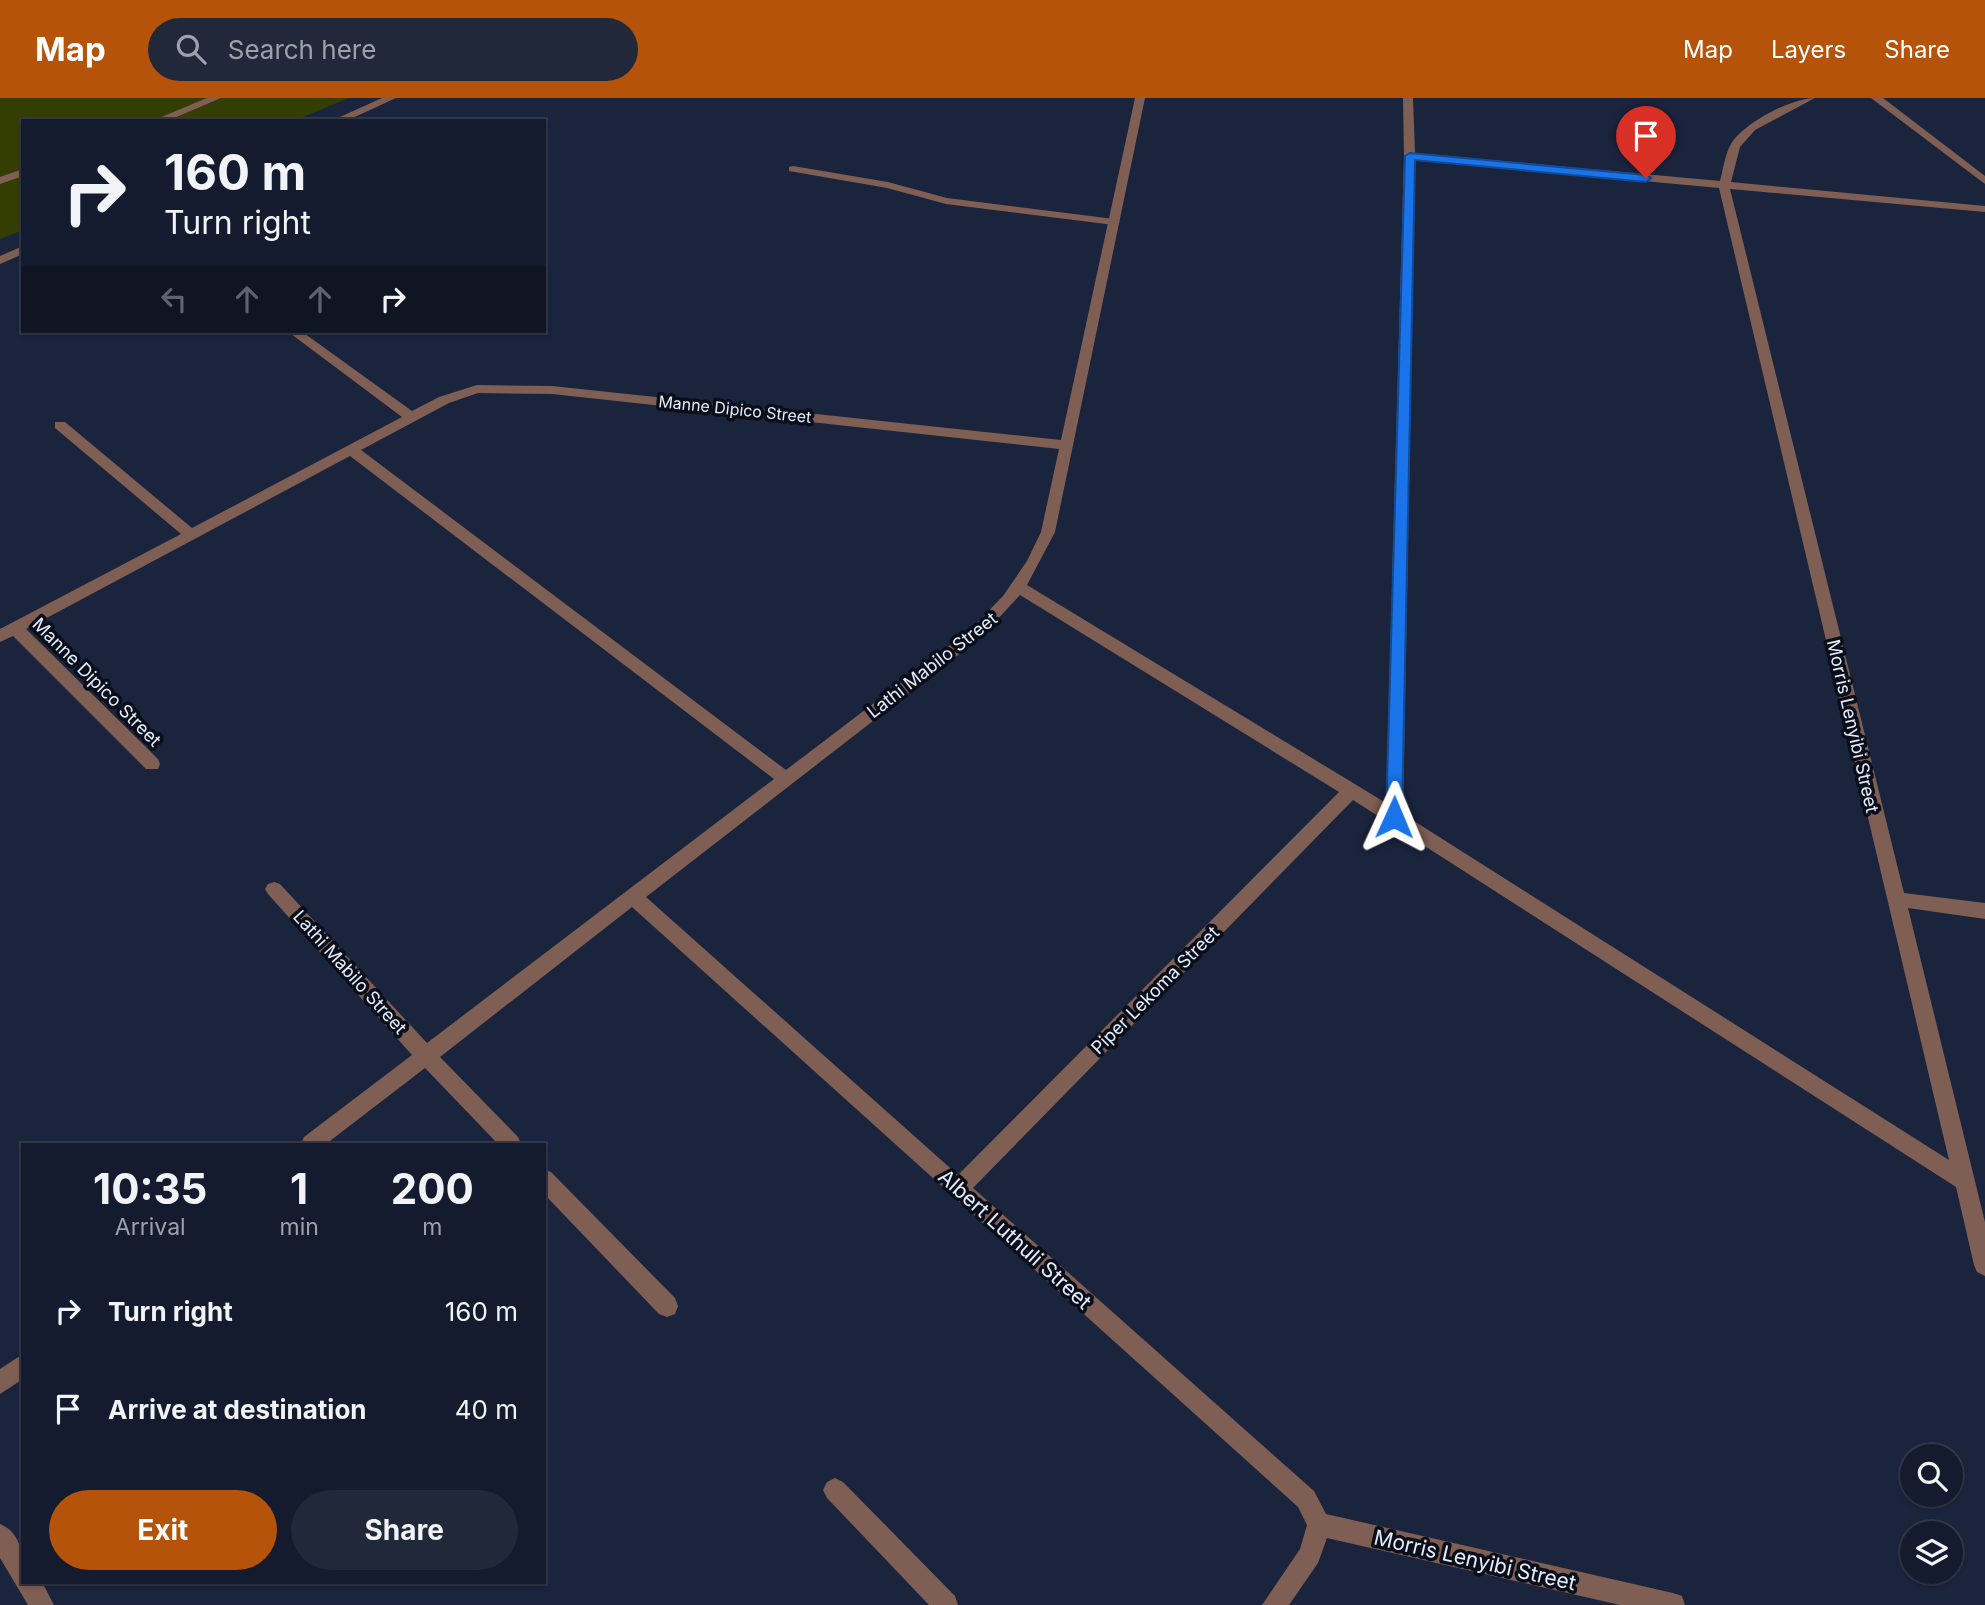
<!DOCTYPE html>
<html lang="en">
<head>
<meta charset="utf-8">
<style>
  body { margin:0; font-family:Inter,sans-serif; background:#21283a; color:#f1f3f6; height:100vh; display:flex; flex-direction:column; font-size:26px; white-space:nowrap }
  * { box-sizing:border-box; margin:0 }
  p { font-size:23px; color:#9da1aa }
  .icon { flex:none; width:38px; height:38px; fill:none; stroke:currentColor; stroke-width:2; stroke-linecap:round; stroke-linejoin:round }
  .map { position:relative; flex:1; overflow:hidden }
  .drawer { position:absolute; left:21px; top:1045px; width:525px; height:441px; display:flex; flex-direction:column; background:#141b2e; border-radius:0px; box-shadow:0 2px 5px #0004,0 0 0 2px #33394a }
  .drawer>* { flex:none }
  .guide { position:absolute; left:21px; top:21px; width:525px; height:214px; border-radius:0px; box-shadow:0 2px 5px #0004,0 0 0 2px #33394a; background:#141b2e; color:#f1f3f6; overflow:hidden }
  .tools { position:absolute; left:1900px; top:1346px; display:grid; gap:14px }
  .tools a { display:grid; place-items:center; width:63px; height:63px; border-radius:50%; background:#141b2e; box-shadow:0 2px 5px #0004,0 0 0 2px #33394a; font-size:35px }
  .pin { position:absolute; display:grid; place-items:center; width:60px; height:60px; color:#fff; margin:-72px -30px; border-radius:50% 50% 50% 0; rotate:-45deg; box-shadow:0 0 7px #0007 }
  .pin .icon { rotate:45deg }
  .me { position:absolute; width:77px; margin:-38px; rotate:1deg; stroke-linejoin:round; filter:drop-shadow(0 0 5px #0008) }
  .turn { display:flex; align-items:center; gap:24px; height:147px; padding:0 28px; font-size:32px }
  .turn .icon { width:91px; height:91px; stroke-width:2.5 }
  .turn b { display:block; font-size:49px; line-height:60px }
  .lanes { display:flex; align-items:center; height:66px; padding:0 28px; background:#0003; justify-content:center; gap:35px; direction:ltr }
  .lanes .off { opacity:.35 }
  .eta { display:flex; justify-content:space-evenly; align-items:center; height:119px; text-align:center }
  .eta b { font-size:42px; font-weight:700; line-height:49px }
  .primary-button { display:flex; gap:14px; margin-top:auto; padding:14px 28px }
  .primary-button a { flex:1; height:80px; border-radius:42px; background:#b45309; color:#fff; font-size:28px; font-weight:700; line-height:80px; text-align:center }
  .primary-button a+a { background:#21283a; color:#f1f3f6 }
  ul { padding:0; list-style:none }
  li { display:flex; align-items:center; gap:21px; height:98px; padding:0 28px }
  li div { flex:1 }
  li b { display:block; font-size:26px }
  li em { font-style:normal }
  header { display:flex; align-items:center; gap:42px; box-sizing:border-box; height:98px; padding:0 35px; background:#b45309; color:#fff }
  header strong { font-size:33px }
  nav { display:flex; gap:38px; margin-inline-start:auto; font-size:24px }
  .search { width:490px; height:63px; background:#21283a; display:flex; align-items:center; gap:18px; box-sizing:border-box; padding:0 24px; border-radius:38px; color:#9da1aa; font-size:26px }
  .map>svg:first-child { display:block }
  .green { fill:#343e03 }
  .lines { fill:none; stroke-linecap:round; stroke-linejoin:round }
  .service { fill:#7f5e54; fill-rule:evenodd }
  .minor { fill:#7f5e54; fill-rule:evenodd }
  .tertiary { fill:#7f5e54; fill-rule:evenodd }
  .route { fill:#1a73e8; stroke:#114b97; stroke-width:2 }
  .labels { text-anchor:middle; dominant-baseline:central; stroke-width:7; stroke-linejoin:round; paint-order:stroke }
  .far-street-label { font-size:16px; fill:#e5ecfd; stroke:#0a0e19 }
  .street-label { font-size:18px; fill:#e5ecfd; stroke:#0a0e19 }
  .near-street-label { font-size:21px; fill:#e5ecfd; stroke:#0a0e19 }
</style>
</head>
<body>
<header>
<strong>Map</strong>
<div class="search"><svg class="icon" aria-label="search" viewBox="0 0 24 24"><circle cx="10" cy="10" r="6"/><path d="M15 15l6 6"/></svg>Search here</div>
<nav><a>Map</a><a>Layers</a><a>Share</a></nav>
</header>
<div class="map">
<svg width="1985" height="1507" viewBox="0 0 1985 1507">
  <rect width="100%" height="100%" fill="#1b243d"/>
  <path class="green" d="M0,0H349L293,23H23V132L0,141Z"/>
  <g class="lines">
    <path class="service" d="M207,0H221L167,23H152Z
      M793,68L888,84L947,100L1114,121L1120,124L1114,127L946,106L887,90L789,73V69Z
      M23,71V78L0,86V79Z"/>
    <path class="minor" d="M1135,0H1145L1055,434L1027,487L1386,705L1404,58L1403,0H1413L1415,55L1720,83C1723,72 1725,56 1731,46C1744,25 1791,0 1815,0L1755,32L1740,49L1731,84L1985,108V114L1730,91L1904,795L1985,805V821L1908,810L1985,1124V1178L1977,1174L1974,1167L1956,1089L1353,702L973,1090L1314,1393L1326,1416L1673,1495L1682,1498L1685,1507H1620L1327,1440L1318,1465L1289,1507H1262L1300,1451L1307,1427L1298,1409L632,809L440,959L518,1039L521,1046H498L425,970L326,1046H301L304,1039L412,957L268,796L265,791L268,786L274,784L280,786L427,945L774,681L350,358L26,531L158,661L160,666L158,671H146L13,538L0,544V531L181,436L55,330V324H65L192,430L402,319L287,233H301L412,313L439,299L477,287L552,288L1061,342ZM1415,62L1719,90L1949,1062L1403,716ZM478,295L552,296L1059,351L1041,434L1027,463L1003,498L970,532L786,672L361,352L449,305ZM1020,497L1339,694L958,1077L646,799L980,540Z
      M1871,0H1883L1985,78V86Z
      M544,1071L551,1074L675,1200L678,1208L675,1216L667,1219L659,1216L544,1096Z
      M23,1256V1281L0,1296V1271Z
      M835,1380L843,1384L955,1498L958,1507H929L827,1400L823,1392L827,1384Z
      M0,1426C24,1436 23,1462 23,1484H42L54,1507H28L0,1460Z"/>
    <path class="tertiary" d="M382,0H396L346,23H331Z
      M23,148V156L0,166V158Z"/>
  </g>
  <path class="route" d="M1410,55L1646,77L1651,80L1646,84L1415,62L1402,719L1394,725L1386,719L1405,58Z"/>
  <g class="labels">
    <g class="far-street-label">
      <text transform="translate(735 311) rotate(6)">Manne Dipico Street</text>
    </g>
    <g class="street-label">
      <text transform="translate(932 567) rotate(-38)">Lathi Mabilo Street</text>
      <text transform="translate(97 584) rotate(45)">Manne Dipico Street</text>
      <text transform="translate(1853 628) rotate(77)">Morris Lenyibi Street</text>
      <text transform="translate(350 874) rotate(48)">Lathi Mabilo Street</text>
      <text transform="translate(1155 892) rotate(-45)">Piper Lekoma Street</text>
    </g>
    <g class="near-street-label">
      <text transform="translate(1015 1141) rotate(42)">Albert Luthuli Street</text>
      <text transform="translate(1475 1462) rotate(13)">Morris Lenyibi Street</text>
    </g>
  </g>
</svg>
<div class="tools">
<a><svg class="icon" aria-label="search" viewBox="0 0 24 24"><circle cx="10" cy="10" r="6"/><path d="M15 15l6 6"/></svg></a>
<a><svg class="icon" aria-label="layers" viewBox="0 0 24 24"><path d="M12 4l9 5-9 5-9-5zM3 14l9 5 9-5"/></svg></a>
</div>
<div class="pin" style="left:1646px;top:80px;background:#d93025"><svg class="icon" aria-label="arrive" viewBox="0 0 24 24"><path d="M6 21V4h12l-3 4 3 4H6"/></svg></div>
<svg class="me" style="left:1394px;top:719px" viewBox="-20 -20 40 40"><path d="M0-17L14 15 0 8-14 15z" fill="#1a73e8" stroke="#fff" stroke-width="4"/></svg>
<div class="guide">
<div class="turn"><svg class="icon" aria-label="right" viewBox="0 0 24 24"><path d="M7 20v-9h11M14 6l5 5-5 5"/></svg><div><b>160 m</b>Turn right</div></div>
<div class="lanes"><svg class="icon off" aria-label="left" viewBox="0 0 24 24"><path d="M17 20v-9H6M10 6l-5 5 5 5"/></svg><svg class="icon off" aria-label="ahead" viewBox="0 0 24 24"><path d="M12 20V5M6 11l6-6 6 6"/></svg><svg class="icon off" aria-label="ahead" viewBox="0 0 24 24"><path d="M12 20V5M6 11l6-6 6 6"/></svg><svg class="icon" aria-label="right" viewBox="0 0 24 24"><path d="M7 20v-9h11M14 6l5 5-5 5"/></svg></div>
</div>
<section class="drawer">
<div class="eta">
<div><b>10:35</b><p>Arrival</p></div>
<div><b>1</b><p>min</p></div>
<div><b>200</b><p>m</p></div>
</div>
<ul>
<li><svg class="icon" aria-label="right" viewBox="0 0 24 24"><path d="M7 20v-9h11M14 6l5 5-5 5"/></svg><div><b>Turn right</b></div><em>160 m</em></li>
<li><svg class="icon" aria-label="arrive" viewBox="0 0 24 24"><path d="M6 21V4h12l-3 4 3 4H6"/></svg><div><b>Arrive at destination</b></div><em>40 m</em></li>
</ul>
<div class="primary-button"><a>Exit</a><a>Share</a></div>
</section>
</div>
</body>
</html>
